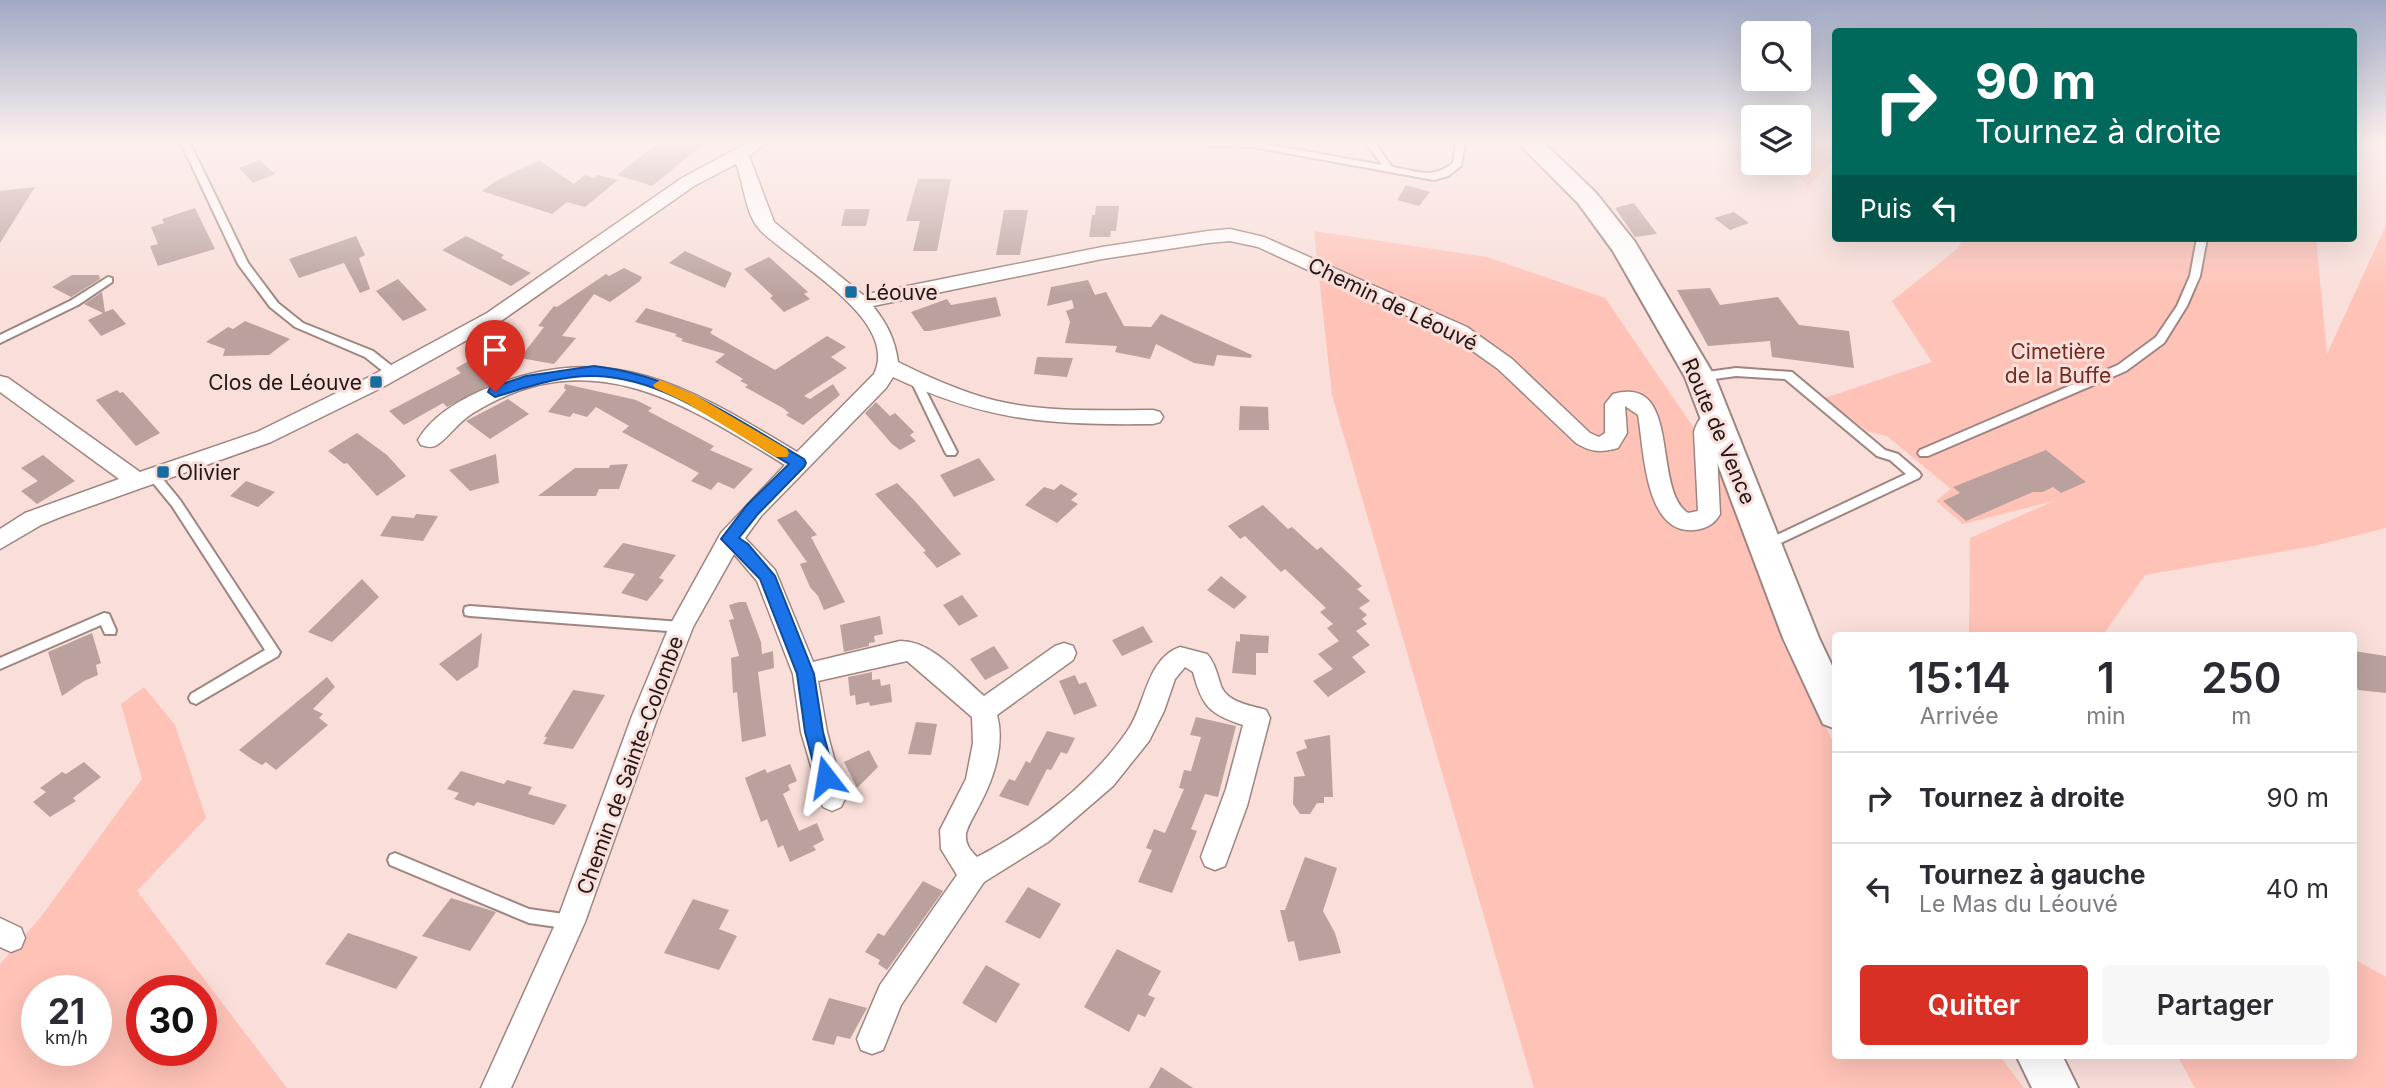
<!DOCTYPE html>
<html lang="fr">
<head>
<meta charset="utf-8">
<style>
  body { margin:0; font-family:Inter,sans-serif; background:#f7f7f7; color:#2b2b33; height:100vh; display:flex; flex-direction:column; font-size:26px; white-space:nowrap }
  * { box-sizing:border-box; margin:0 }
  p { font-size:23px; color:#7c7c81 }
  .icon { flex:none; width:38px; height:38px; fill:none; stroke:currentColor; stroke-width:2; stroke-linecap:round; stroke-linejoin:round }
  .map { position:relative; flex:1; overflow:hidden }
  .side { position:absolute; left:1832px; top:632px; width:525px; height:427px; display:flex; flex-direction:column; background:#fff; border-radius:7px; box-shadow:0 7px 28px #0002 }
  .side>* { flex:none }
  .top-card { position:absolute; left:1832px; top:28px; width:525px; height:214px; border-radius:7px; box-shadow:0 7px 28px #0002; background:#00695c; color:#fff; overflow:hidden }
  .buttons { position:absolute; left:1741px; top:21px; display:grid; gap:14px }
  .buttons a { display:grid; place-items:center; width:70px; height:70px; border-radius:7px; background:#fff; box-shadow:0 7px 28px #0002; font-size:35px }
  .speed { position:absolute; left:21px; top:975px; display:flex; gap:14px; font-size:35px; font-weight:700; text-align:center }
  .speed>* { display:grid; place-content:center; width:91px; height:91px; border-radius:50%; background:#fff; box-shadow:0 7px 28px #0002; line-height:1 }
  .speed small { font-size:18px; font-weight:400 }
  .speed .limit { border:10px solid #d22; background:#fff; color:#111 }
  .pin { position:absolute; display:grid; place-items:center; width:60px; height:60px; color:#fff; margin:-72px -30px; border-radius:50% 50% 50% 0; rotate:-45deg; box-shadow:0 0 7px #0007 }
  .pin .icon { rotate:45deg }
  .me { position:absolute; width:77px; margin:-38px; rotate:346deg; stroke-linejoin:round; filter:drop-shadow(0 0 5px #0008) }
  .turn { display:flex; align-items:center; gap:24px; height:147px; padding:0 28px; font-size:32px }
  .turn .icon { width:91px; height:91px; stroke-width:2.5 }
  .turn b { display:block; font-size:49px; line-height:60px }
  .then { display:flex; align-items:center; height:66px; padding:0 28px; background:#0003; gap:14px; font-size:26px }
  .eta { display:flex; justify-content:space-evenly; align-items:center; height:119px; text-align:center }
  .eta b { font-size:42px; font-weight:600; line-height:49px }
  .action { display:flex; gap:14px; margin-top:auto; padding:14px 28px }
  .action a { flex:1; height:80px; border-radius:7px; background:#d93025; color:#fff; font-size:28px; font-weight:600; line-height:80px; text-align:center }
  .action a+a { background:#f7f7f7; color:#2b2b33 }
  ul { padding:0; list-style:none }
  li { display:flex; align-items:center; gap:21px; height:91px; padding:0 28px; border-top:2px solid #e1e1e2 }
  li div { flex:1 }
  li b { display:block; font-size:26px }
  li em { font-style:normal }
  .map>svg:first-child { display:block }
  .green { fill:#ffc2b7; fill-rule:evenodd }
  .building { fill:#baa19d }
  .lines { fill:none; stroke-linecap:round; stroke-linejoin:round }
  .lane-casing { stroke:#9e8581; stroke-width:4 }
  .street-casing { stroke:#9e8581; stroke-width:3 }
  .secondary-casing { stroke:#9e8581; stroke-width:4 }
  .lane { fill:#fff; fill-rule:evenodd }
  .street { fill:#fff; fill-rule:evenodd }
  .secondary { fill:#fff; fill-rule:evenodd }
  .route { fill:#1a73e8; stroke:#114b97; stroke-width:2 }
  .slow { fill:#f59e0b }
  .poi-dot { fill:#176d9e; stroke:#f9ded9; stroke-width:2.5 }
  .labels { text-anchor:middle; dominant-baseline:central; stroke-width:6; stroke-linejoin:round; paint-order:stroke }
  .poi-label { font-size:21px; fill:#201615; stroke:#f9ded9; text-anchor:start }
  .street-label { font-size:21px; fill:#201615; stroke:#f9ded9 }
  .park-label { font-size:21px; fill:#722b21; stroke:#f9ded9 }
</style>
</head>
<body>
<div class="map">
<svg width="2386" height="1088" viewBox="0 0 2386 1088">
  <rect width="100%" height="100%" fill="#f9ded9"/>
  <path class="green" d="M1799,143H1836V158L1808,186L1784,163H1799Z
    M2386,225V528L2314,546L2145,575L2103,635H1969L1970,538L2054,501L1963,524L1936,501L1951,489L1887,436L1867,431L1825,398L1932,362L1892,301L1957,249L1964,238H2316L2327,354Z
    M1314,231L1487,257L1605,298L1744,501L1783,644L1836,747V1055H1999L2024,1088H1534L1332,395Z
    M144,687L175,725L206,818L137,891L287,1088H0V964L40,918L142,779L121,704ZM37,990H96V1050H37ZM142,990H201V1050H142Z
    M2354,959L2386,977V1088H2195L2177,1055H2354Z"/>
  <path class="building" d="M658,143H705L652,186L617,175Z
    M259,160L275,174L253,183L239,168Z
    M539,160L574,184L585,175L594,178L597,175L618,180L585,207L567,202L552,214L482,191L496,181Z
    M918,179H951L937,251H913L920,221H906Z
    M1406,185L1430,192L1419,206L1397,200Z
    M35,187L0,243V191Z
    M1634,203L1657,234L1635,237L1615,208Z
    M1096,206H1119L1116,231H1111L1110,237H1089L1092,215H1095Z
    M195,208L215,249L158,266L150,246L158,244L151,227L164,223L162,219Z
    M845,209H870L866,226H841Z
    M1004,210H1028L1020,255H996Z
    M1734,212L1749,223L1730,230L1714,218Z
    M356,236L365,255L359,258L370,289L360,293L344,263L299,278L289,259Z
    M466,236L504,255L501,258L531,273L511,286L442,250Z
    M685,251L732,273L725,288L669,263Z
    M769,257L808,292L804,294L810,299L784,312L770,298L773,296L744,269Z
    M624,268L642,277L640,281L610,302L594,294L562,336L576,338L554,364L520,358L544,327L538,326L554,306L557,307L606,274L609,276Z
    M72,275H99L100,279L71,297L52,287Z
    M398,279L427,310L403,321L376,291Z
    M1088,280L1095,295L1106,292L1124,326L1151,327L1161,314L1252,355L1251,358L1217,355L1214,366L1194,363L1156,344L1150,359L1115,352L1117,346L1065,343L1070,322L1066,311L1074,308L1072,300L1047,306L1051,287Z
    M1710,288L1720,305L1778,297L1799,325L1849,331L1854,368L1772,357L1770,341L1708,346L1677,290Z
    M102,292L105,312L113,309L126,324L101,336L88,320L103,313L84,304Z
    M996,297L1001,316L929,331H924L911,312L947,299L951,305Z
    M646,308L713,329L710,333L775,370L827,336L846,347L831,357L847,368L804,396L810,399L833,384L840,395L803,425L786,415L789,413L783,408L745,387L748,385L740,381L743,379L715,362L725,354L681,341L683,339L675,336L677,334L635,322Z
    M245,321L290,339L269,355L223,356L225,349L206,342L228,327L233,329Z
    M478,356L496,371L482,379L489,385L447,407L443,403L404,425L389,411L461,373L456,368Z
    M1037,357L1073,358L1067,377L1034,374Z
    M565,384L636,400L652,408L648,411L714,446L710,450L753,469L734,489L718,482L711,490L691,481L699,473L622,432L629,426L596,407L587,417L573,413L570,417L548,412L566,390L564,388Z
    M117,390L120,393L123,392L160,433L136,446L96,400Z
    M508,399L529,414L490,439L466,421Z
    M876,402L890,416L895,413L914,432L910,435L916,441L900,450L892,444L865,413Z
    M1240,406L1268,407L1269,430H1239Z
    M357,433L387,455L406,476L377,496L347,463L344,464L328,451Z
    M2046,450L2086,482L2061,493L2053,487L2043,492H2033L1966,521L1943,501L1960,493L1953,487Z
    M496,454L499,483L470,491L449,470Z
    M43,455L75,481L37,504L21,491L38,481L21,468Z
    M979,458L995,480L954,497L940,475Z
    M628,464L619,489H599L596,496H538L575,468H609L610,465Z
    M246,481L275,492L258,507L230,496Z
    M897,483L914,500L961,554L937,568L923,552L926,551L875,494Z
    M1061,484L1078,494L1071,500L1078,504L1057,523L1025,505L1044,487L1054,490Z
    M1263,505L1288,529L1292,527L1317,550L1321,547L1362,586L1357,589L1370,601L1359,608L1367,615L1362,619L1367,624L1356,631L1370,645L1352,657L1366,672L1328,697L1313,681L1333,669L1318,654L1339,641L1327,628L1333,624L1320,612L1326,608L1285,569L1281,572L1245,536L1240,539L1228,526Z
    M796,510L817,535L811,537L845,602L824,610L818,596L810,587L800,564L807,562L777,520Z
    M416,514L438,516L423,541L380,536L392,516L414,518Z
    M623,543L676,555L659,578L664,580L647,601L621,593L635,574L603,567Z
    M1221,576L1247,597L1234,609L1207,590Z
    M362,579L379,597L332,642L308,632Z
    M962,595L978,616L959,626L943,605Z
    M739,602H746L761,642L762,654L773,651L774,668L758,672L766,736L742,742L737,692L733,693L731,658L739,656L729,620L734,619L729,605Z
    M880,616L883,634L874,636L875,642L869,643V646L844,652L840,625Z
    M1143,626L1153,642L1122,656L1112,640Z
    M92,633L101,663L96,665L98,675L84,681L62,696L48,652Z
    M482,633L478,667L457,681L439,664Z
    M1240,634L1269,636L1268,653H1256V675L1232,673L1236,641L1240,642Z
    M994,646L1009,668L985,680L970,659Z
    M2354,651L2386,656V693L2358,690L2354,680Z
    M872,672V680L880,679L881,686L890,684L892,702L870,706L869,702L856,705L855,695L850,696L848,677Z
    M1075,675L1079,684L1086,682L1097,706L1074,715L1059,681Z
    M327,677L335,687L313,709L323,714L319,718L328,725L276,770L266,762L262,765L253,760L239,750Z
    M573,690L605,695L573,749L543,744L547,737H544Z
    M1196,717L1236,726L1218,797L1205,794L1191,829L1197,831L1172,893L1138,882L1152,850L1146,848L1154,829L1165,833L1184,789L1179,788L1184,770L1191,771L1201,737L1190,735Z
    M916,722L937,724L931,755L908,754Z
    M1047,731L1075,738L1067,754L1061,752L1051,770L1047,769L1028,806L999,796L1009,779L1015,781L1026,761L1030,763Z
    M1330,735L1333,797H1324V803H1317L1310,814H1300L1293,804L1294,777L1305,776L1296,752L1307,748L1304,740Z
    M869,750L878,767L857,788L844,762Z
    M84,762L101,777L73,798L76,801L50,817L33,802L46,792L40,788L62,772L66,774Z
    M790,764L797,781L788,785L790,790L783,794L799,831L817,823L824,840L813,846L816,850L790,862L783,845L778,848L767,819L761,822L745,778L765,769L767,773Z
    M461,771L504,784L507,780L532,787L528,794L567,805L554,825L477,802L474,806L454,799L459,793L447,789Z
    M1305,857L1337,868L1323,911L1335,933L1341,953L1299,961L1294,941L1288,942L1280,910H1285Z
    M923,881L943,891L887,970L878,964L880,960L865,952L878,933L884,936Z
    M1028,887L1061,904L1040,939L1005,922Z
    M451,898L496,912L470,951L422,936Z
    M693,899L729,910L719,929L737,936L719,970L664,953Z
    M348,933L402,951L418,957L396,989L325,964Z
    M1117,949L1161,971L1148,995L1155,998L1145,1017L1138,1014L1129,1032L1084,1007Z
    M986,965L1020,984L996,1023L962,1003Z
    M829,998L867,1008L850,1039L837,1036L834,1045L812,1040Z
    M1161,1067L1193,1088H1149Z"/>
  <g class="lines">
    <g class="lane-casing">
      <path id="lane" d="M181,143H190L248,263L278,303L303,323L373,351L397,370L398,373L397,376H389L365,357L295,327L270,307L238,264Z
        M1207,143H1260L1382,165L1366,143H1375L1392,167C1418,171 1431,180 1453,163L1456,143H1465L1461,166L1448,176L1434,180L1253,147L1212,146Z
        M2197,238H2207L2200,276L2187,306L2164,343L2126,371L1928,456H1920L1918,453L1920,450L2118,365L2156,337L2177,306L2190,276Z
        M108,277L112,278V282L78,305L0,343V335L70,301Z
        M1736,368L1792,372L1885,450L1898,454L1919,472L1921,475L1919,478L1770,548H1762L1760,545L1762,542L1906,474L1890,460L1877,456L1785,379L1736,376L1700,381L1695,377L1700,373Z
        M915,375L920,379L957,452L955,455H947L945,452L910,379Z
        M153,471L157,472L180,500L280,652L278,656L196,704L191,702L189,698L191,694L265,650L172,506L149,478L147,475L149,472Z
        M470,606L681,622L686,623L687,627L686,631L681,632L470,616L465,615L464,611L465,607Z
        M104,613L109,614L116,630L115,634H105L101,625L0,669V658Z
        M395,853L529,909L571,915L576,917L579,922L576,927L571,929L529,923L390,865L388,860L390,855Z"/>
    </g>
    <g class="street-casing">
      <path id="street" d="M747,143H766L749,156L774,222L863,295L1102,247L1208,231L1230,229L1264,237L1467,327L1512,359L1590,433L1599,437L1605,433V404L1613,394C1683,374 1651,488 1688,513L1698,511L1694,432C1698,417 1708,407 1724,412L1727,417L1717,426L1716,432L1720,514C1715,524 1705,529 1694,530C1644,535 1644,447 1638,415L1625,406L1627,433L1618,448C1600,453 1591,452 1576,443L1498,369L1453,337L1258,247L1230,241L1208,243L1102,259L873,306C887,324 895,339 898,362C928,377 960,391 993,400C1045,413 1100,410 1153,410L1160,412L1163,417L1160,422L1153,424C1050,425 988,422 893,377L886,388L761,516L745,538L775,570L813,662L900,641C933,641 960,676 984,696L1055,646L1064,643L1073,646L1076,653L1073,660L997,715C1005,744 994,778 980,804C976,813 968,824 966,834C965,844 970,850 977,857C1033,828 1092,783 1128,730C1146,704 1146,659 1180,647L1207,654C1215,663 1217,674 1221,686C1228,703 1250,705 1266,710L1270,718L1247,806L1225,866L1215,870L1205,866L1201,857L1226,789L1243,725C1209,714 1202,706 1193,672L1185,667L1175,679L1164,711L1149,741L1113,786L1048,842L984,882L901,1005L883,1050L872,1054L861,1050L857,1039L880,985L957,875L941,849L940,830L966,779L973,743L972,717L907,661L818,681L827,732L845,799L841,807L832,811L823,807L801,732L793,674L757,581L734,554L693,627L658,716L585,922L511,1088H481L558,918L632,716L669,627L721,533L785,465C684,403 590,340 473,413C458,422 449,437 437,445C432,448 427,447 421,445L418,440C433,414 463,398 490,387C613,337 694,390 797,452L874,374C901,319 790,261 760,230C745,214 744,183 736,164L694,186L501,321L383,387L271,442L63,516L41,525L0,549V529L25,513L119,479L0,392V376L8,378L140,472L257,432L369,377L487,313L682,178Z
        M0,918L21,928L25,938L21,948L11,952L0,947Z"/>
    </g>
    <g class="secondary-casing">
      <path id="secondary" d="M1518,143H1544L1596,193L1635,242L1715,377L1819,638L1836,674V729L1823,724L1783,638L1685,377L1613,251L1578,203Z
        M2016,1055H2062L2078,1088H2032Z"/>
    </g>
    <use href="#lane" class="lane"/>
    <use href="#street" class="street"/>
    <use href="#secondary" class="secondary"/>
  </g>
  <linearGradient id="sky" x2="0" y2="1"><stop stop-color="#a0a9c4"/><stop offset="0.48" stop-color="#fcf0ee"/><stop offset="1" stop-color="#fcf0ee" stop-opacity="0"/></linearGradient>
  <rect width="2386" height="295" fill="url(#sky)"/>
  <path class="route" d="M594,366C678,376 734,418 804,459L806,463L804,467L758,514L739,538L748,544L775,576L814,674L823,732L835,777L832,782L826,785L819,782L817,777L805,732L797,674L760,579L721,539L747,505L789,464C729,429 667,378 595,376C561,375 528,387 495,397L488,392L490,388L526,376Z"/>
  <path class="slow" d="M660,380L695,395L787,449L789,453L787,457H776L685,402L655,388L653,385Z"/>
  <g class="poi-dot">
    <rect x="844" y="285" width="14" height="14" rx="3.5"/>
    <rect x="369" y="375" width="14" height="14" rx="3.5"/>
    <rect x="156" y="465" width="14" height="14" rx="3.5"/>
  </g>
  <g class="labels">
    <g class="poi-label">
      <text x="865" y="292">Léouve</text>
      <text x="362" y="382" text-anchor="end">Clos de Léouve</text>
      <text x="177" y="472">Olivier</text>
    </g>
    <g class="street-label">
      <text transform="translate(1393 304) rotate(26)">Chemin de Léouvé</text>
      <text transform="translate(1719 431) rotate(67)">Route de Vence</text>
      <text transform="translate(630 765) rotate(-70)">Chemin de Sainte-Colombe</text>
    </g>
    <g class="park-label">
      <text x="2058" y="351">Cimetière<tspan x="2058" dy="24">de la Buffe</tspan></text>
    </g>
  </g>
</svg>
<div class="buttons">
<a><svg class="icon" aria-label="search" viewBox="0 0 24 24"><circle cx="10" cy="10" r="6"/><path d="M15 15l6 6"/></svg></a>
<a><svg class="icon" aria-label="layers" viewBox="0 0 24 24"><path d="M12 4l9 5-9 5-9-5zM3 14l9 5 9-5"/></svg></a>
</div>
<div class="speed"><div>21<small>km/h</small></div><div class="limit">30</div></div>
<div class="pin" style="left:495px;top:392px;background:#d93025"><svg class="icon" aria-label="arrive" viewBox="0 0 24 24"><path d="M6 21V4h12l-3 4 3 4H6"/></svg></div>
<svg class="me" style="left:826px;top:777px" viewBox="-20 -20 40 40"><path d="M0-17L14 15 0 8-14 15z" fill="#1a73e8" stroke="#fff" stroke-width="4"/></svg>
<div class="top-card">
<div class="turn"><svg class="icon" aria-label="right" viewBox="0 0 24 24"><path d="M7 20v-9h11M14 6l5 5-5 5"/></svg><div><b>90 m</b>Tournez à droite</div></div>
<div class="then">Puis<svg class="icon" aria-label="left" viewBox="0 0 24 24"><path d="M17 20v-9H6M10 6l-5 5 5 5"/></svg></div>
</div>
<section class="side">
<div class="eta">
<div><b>15:14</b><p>Arrivée</p></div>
<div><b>1</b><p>min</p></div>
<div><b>250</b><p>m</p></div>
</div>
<ul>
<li><svg class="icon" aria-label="right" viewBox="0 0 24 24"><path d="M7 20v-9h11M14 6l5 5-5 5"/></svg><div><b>Tournez à droite</b></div><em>90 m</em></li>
<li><svg class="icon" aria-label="left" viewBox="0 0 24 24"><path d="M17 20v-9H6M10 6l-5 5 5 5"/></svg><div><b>Tournez à gauche</b><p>Le Mas du Léouvé</p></div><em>40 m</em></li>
</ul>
<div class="action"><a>Quitter</a><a>Partager</a></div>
</section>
</div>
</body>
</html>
